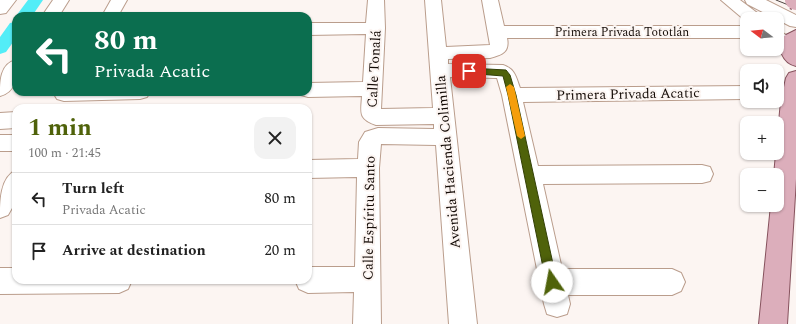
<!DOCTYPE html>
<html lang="en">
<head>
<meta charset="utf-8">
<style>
  body { margin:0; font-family:Spectral,serif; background:#f2f2f2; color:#222; height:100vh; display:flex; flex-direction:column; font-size:15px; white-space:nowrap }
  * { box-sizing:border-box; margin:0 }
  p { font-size:13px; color:#767676 }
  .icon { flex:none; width:22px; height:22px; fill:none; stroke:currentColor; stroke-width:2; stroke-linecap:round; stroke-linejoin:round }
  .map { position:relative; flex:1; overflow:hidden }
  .details { position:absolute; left:12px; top:104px; width:300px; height:180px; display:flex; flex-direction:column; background:#fff; border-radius:12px; box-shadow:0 1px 3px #0004 }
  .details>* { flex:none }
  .guide { position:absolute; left:12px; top:12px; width:300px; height:84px; border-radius:12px; box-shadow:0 1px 3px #0004; background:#0b6e4f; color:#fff; overflow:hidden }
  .needle { width:26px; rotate:286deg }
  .buttons { position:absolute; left:740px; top:12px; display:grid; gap:8px }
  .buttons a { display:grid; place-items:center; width:44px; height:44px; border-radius:8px; background:#fff; box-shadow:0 1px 3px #0004; font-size:20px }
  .pin { position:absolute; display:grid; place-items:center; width:34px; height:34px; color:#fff; margin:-17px; border-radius:8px; box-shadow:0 2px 6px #0006 }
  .me { position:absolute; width:44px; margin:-22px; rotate:348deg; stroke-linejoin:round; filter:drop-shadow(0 0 3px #0008) }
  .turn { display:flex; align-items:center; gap:14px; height:84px; padding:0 16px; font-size:18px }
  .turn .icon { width:52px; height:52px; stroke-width:2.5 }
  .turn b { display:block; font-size:28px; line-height:34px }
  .round { display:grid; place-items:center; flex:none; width:42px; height:42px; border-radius:12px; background:#f2f2f2 }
  .summary { display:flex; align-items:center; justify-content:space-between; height:68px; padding:0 16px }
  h1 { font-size:24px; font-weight:700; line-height:30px; color:#4f620a }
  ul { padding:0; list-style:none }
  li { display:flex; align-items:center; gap:12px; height:52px; padding:0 16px; border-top:1px solid #e0e0e0 }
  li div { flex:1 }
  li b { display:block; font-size:15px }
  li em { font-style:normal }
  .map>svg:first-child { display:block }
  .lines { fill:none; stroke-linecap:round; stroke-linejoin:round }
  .canal { fill:#53edf7; fill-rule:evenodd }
  .minor-casing { stroke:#ba9d8c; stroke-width:2 }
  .major-casing { stroke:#86525d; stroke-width:2 }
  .minor { fill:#fff; fill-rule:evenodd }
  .major { fill:#dcaebb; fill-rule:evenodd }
  .tram { stroke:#4e4541; stroke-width:1 }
  .major-bridge-casing { stroke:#86525d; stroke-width:20; stroke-linecap:butt }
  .major-bridge { stroke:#dcaebb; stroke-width:18 }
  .route { fill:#4f620a; stroke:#334006 }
  .slow { fill:#f59e0b }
  .labels { text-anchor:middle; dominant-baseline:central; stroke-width:4; stroke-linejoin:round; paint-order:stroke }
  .far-street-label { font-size:12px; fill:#130a05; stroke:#fcf5f2 }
  .street-label { font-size:14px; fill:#130a05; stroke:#fcf5f2 }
</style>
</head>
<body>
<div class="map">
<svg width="796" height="324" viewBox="0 0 796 324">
  <rect width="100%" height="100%" fill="#fcf5f2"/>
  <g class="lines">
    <path class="canal" d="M28,0H43L32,16H16Z
      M16,22V38L6,52L0,54V37L10,23Z"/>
    <g class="minor-casing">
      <path id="minor" d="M0,0H16L6,13L0,14Z
        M53,0H69L59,16H42Z
        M111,0H127L118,16H102Z
        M368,0H384L385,28L381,109L433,108L425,0H441L446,47L490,45L482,0H498L504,26H747V38H507C510,52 502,55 490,58L448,59V64L503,65C515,69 516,77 520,88L747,86V98L744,99L523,102L538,166L702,165L710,167L713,174L710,181L702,183L543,184L562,269H672L681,273L685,282L681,291L672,295H568L570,304L567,314L557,317L547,314L544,304L502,95L497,78L450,77L477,324H449L436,145L381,144L379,168L381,324H353L354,292L308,293L299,289L295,280H308V267H355L357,177L308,178V160L358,159L359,142L365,132L378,128L434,129V124L376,125C358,119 361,113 362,96L308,97L301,95L299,92H308V83L363,82L366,34L308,35V23H366Z
        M721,0H740L760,15L763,19H747V22Z
        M745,0H766L796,15V27L790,26L747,4Z
        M777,31C784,33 792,38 796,44L794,50C787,52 783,51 777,46Z
        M16,60C16,75 18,91 0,96C0,81 0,64 16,60Z
        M55,92H150L147,97L140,99L64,101L57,99L54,94Z
        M16,112V128L0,129V113Z
        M0,135H16V151H0Z
        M16,170V201L8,215L0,218C0,201 0,178 16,170Z
        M0,268H16V280H132L128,289L119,293L0,294Z"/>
    </g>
    <g class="major-casing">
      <path id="major" d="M796,30V66C783,63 776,48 784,36Z
        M796,71V179L787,324H759L771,205H777V175H774L781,101L786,78L789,73Z"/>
    </g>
    <use href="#minor" class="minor"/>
    <use href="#major" class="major"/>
    <path class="tram" d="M776,0L796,8
      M793,0L796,1"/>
    <g class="major-bridge-casing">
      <path id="major-bridge" d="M794,0L796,1"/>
    </g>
    <use href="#major-bridge" class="major-bridge"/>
  </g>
  <path class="route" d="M469,68L506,70L510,75L516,95L557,282L556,286L552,287L548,286L546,282L508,95L503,76L466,73L465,71Z"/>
  <path class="slow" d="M510,84L514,87L525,136L521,139L517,136L506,87Z"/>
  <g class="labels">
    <g class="far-street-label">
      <text x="622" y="32">Primera Privada Tototlán</text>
    </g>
    <g class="street-label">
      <text transform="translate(374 69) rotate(-87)">Calle Tonalá</text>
      <text transform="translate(628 94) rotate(-1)">Primera Privada Acatic</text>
      <text transform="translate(448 162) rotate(-95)">Avenida Hacienda Colimilla</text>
      <text transform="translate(369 218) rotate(-89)">Calle Espíritu Santo</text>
    </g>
  </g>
</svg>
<div class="buttons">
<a><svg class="needle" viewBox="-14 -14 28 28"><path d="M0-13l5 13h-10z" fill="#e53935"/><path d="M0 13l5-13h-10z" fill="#767676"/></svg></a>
<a><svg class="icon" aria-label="sound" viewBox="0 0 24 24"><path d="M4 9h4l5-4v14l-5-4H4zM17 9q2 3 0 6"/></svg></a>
<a>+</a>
<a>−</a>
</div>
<div class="pin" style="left:469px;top:71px;background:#d93025"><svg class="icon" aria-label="arrive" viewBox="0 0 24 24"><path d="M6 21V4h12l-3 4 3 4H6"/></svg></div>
<svg class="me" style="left:552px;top:282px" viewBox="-20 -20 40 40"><circle r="19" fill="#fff"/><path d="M0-13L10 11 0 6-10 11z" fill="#4f620a"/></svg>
<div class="guide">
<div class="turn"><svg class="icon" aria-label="left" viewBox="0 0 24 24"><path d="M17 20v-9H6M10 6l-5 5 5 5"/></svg><div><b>80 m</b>Privada Acatic</div></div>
</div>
<section class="details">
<div class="summary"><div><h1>1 min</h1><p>100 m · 21:45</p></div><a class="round"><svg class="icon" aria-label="close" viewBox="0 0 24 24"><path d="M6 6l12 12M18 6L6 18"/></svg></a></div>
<ul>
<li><svg class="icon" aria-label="left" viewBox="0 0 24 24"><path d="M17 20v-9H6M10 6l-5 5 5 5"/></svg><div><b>Turn left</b><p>Privada Acatic</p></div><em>80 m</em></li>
<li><svg class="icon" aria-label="arrive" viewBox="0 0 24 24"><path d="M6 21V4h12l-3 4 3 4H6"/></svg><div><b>Arrive at destination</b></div><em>20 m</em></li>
</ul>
</section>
</div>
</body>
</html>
